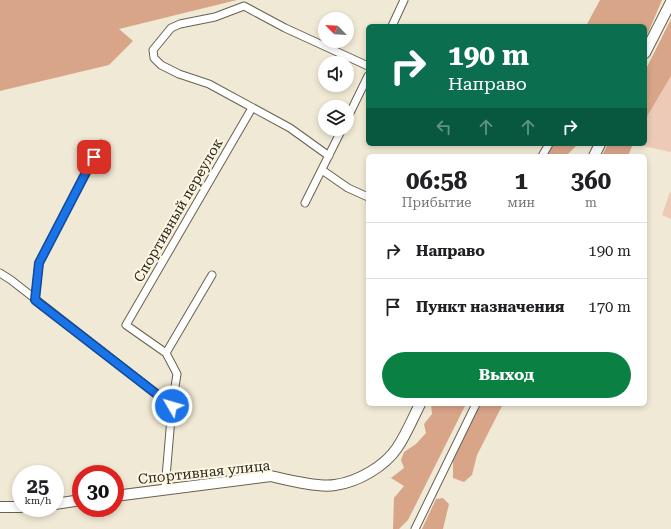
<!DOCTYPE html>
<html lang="ru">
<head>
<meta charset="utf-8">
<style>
  body { margin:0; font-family:"Roboto Serif",serif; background:#f6f6f6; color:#202124; height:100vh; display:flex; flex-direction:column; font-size:15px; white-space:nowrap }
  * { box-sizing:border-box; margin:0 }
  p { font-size:13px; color:#757577 }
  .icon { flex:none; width:22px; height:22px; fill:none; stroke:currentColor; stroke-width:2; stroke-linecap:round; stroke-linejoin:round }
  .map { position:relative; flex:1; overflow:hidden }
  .details { position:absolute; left:366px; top:154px; width:281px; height:252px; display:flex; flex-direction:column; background:#fff; border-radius:6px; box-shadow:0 2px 6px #0003 }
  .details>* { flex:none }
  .hud { position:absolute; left:366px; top:24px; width:281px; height:122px; border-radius:6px; box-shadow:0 2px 6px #0003; background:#0b6e4f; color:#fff; overflow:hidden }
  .needle { width:26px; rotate:295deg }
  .controls { position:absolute; left:318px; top:12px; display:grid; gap:8px }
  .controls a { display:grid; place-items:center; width:36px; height:36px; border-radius:50%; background:#fff; box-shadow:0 2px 6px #0003; font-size:20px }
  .speed { position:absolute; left:12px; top:465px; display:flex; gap:8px; font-size:20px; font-weight:700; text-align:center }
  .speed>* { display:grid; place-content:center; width:52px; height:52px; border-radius:50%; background:#fff; box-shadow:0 2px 6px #0003; line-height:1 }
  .speed small { font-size:10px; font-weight:400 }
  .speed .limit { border:6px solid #d22; background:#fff; color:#111 }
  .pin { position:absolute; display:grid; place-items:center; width:34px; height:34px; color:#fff; margin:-17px; border-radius:8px; box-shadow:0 2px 6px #0006 }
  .me { position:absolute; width:44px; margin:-22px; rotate:308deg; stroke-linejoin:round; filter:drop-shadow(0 0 3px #0008) }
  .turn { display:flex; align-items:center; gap:14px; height:84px; padding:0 16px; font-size:18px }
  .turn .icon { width:52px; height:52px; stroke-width:2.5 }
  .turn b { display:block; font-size:28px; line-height:34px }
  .lanes { display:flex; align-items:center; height:38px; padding:0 16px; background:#0003; justify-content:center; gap:20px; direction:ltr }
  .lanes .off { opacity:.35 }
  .eta { display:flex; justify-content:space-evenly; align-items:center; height:68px; text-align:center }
  .eta b { font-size:24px; font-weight:700; line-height:28px }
  .primary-button { display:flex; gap:8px; margin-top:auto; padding:8px 16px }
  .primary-button a { flex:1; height:46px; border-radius:24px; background:#0b8043; color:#fff; font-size:16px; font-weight:700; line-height:46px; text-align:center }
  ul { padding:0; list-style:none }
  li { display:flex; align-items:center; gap:12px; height:56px; padding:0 16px; border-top:1px solid #e0e0e0 }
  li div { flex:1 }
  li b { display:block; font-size:15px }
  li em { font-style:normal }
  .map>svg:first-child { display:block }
  .green { fill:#edcab7 }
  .forest { fill:#d9a589 }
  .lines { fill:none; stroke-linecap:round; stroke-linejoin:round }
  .street-casing { stroke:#67614f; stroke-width:9 }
  .secondary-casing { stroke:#67614f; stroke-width:12 }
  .street { stroke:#fff; stroke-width:7 }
  .secondary { stroke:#fff; stroke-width:10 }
  .route-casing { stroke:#114b97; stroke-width:10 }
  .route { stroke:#1a73e8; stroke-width:7 }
  .labels { text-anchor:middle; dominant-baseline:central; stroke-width:4; stroke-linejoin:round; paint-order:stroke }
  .street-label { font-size:14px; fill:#2a2820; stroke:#fdf6e2 }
</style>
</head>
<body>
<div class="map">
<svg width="671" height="529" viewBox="0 0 671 529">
  <rect width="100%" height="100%" fill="#f0e9d5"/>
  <path class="green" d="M671,76V151L670,152L635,144H645V120Z
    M670,192L671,193V219L662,215Z"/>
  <path class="forest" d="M0,0H237L119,29L133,41L109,65L0,91Z
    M600,0H662L645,40V26H586Z
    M671,19V76L645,120V71Z
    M541,144H578L566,156H549Z
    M608,144H633L628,156H602Z
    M431,404H466L408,520L399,529H393L394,498L404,486L391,478L404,468L401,460L404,452L416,444L426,433L424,424L432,414Z
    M478,404H503L477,455L472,475L464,482L453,478V460Z
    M443,498L449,504L443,529H422L436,499Z"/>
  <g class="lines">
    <g class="street-casing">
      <path id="street" d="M392,26L404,0
        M347,119L368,76
        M329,156L290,128L209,84L179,74L161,65L154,58L153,50L171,28L180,24L215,17L244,6L285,28L368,66
        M542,156L549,144
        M322,170L348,188L368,197
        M305,203L342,129
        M0,273L11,280L172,406
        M35,300L39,263L101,144
        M166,353L212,275
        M165,489L172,406L177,374L166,353L126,325L252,108
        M415,529L476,404"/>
    </g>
    <g class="secondary-casing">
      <path id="secondary" d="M645,53L671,2
        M594,156L600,144
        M115,496L271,476C288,480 319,488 335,485C358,482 385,466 397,448C406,435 413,418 420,404
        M55,504L81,500
        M0,507H21"/>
    </g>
    <use href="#street" class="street"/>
    <use href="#secondary" class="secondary"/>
  </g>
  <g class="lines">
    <g class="route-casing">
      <path id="route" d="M94,157L39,263L35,300L172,406"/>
    </g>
    <use href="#route" class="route"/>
  </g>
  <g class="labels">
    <g class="street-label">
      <text transform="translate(178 210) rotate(-60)">Спортивный переулок</text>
      <text transform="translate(204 472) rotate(-6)">Спортивная улица</text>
    </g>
  </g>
</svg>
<div class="controls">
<a><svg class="needle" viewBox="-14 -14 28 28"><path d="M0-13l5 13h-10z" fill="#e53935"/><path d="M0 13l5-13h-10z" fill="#757577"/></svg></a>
<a><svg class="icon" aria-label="sound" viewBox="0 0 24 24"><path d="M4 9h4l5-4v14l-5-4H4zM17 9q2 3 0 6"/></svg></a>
<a><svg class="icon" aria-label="layers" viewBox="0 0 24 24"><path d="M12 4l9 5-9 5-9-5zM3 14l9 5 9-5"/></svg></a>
</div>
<div class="speed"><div>25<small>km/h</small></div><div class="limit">30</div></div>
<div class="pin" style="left:94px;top:157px;background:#d93025"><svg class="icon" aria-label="arrive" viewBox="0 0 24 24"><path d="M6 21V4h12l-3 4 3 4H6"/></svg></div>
<svg class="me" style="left:172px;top:406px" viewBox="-20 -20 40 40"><circle r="17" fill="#1a73e8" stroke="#fff" stroke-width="3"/><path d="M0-11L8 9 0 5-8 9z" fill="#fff"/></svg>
<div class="hud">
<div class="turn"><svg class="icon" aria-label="right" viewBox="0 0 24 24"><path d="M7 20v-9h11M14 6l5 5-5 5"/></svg><div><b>190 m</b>Направо</div></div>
<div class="lanes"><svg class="icon off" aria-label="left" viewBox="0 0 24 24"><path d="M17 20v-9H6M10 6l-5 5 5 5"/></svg><svg class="icon off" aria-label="ahead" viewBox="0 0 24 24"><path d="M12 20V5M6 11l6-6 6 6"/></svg><svg class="icon off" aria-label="ahead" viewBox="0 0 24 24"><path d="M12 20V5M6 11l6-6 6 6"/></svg><svg class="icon" aria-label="right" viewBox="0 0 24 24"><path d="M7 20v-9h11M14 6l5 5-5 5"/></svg></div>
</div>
<section class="details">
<div class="eta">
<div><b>06:58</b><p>Прибытие</p></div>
<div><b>1</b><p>мин</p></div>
<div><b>360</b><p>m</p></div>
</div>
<ul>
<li><svg class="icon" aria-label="right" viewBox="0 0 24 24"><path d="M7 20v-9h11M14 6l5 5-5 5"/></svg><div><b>Направо</b></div><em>190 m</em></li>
<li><svg class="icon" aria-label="arrive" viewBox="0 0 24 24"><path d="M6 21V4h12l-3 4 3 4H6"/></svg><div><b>Пункт назначения</b></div><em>170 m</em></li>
</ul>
<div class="primary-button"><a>Выход</a></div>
</section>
</div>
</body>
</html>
